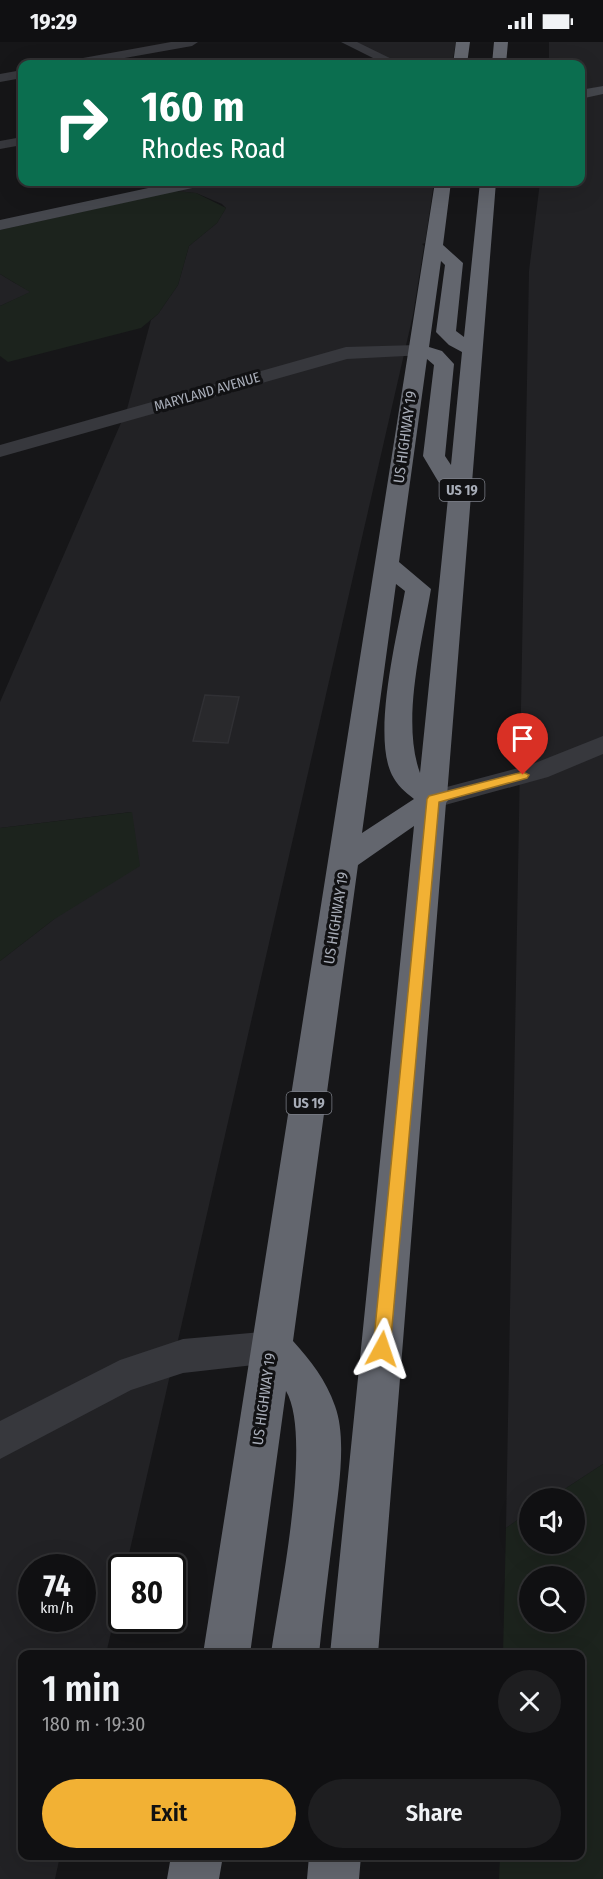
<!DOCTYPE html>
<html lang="en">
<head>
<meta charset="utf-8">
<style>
  body { margin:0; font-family:"Fira Sans Condensed",sans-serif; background:#1e1e20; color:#f1f3f6; height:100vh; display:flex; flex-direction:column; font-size:22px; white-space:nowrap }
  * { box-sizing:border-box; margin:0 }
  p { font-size:20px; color:#9c9d9f }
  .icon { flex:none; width:33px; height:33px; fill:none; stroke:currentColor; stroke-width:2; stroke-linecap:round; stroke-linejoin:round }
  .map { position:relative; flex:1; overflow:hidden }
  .side { position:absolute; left:18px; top:1608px; width:567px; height:210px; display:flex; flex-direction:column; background:#101012; border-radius:12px; box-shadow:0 6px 24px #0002,0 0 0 2px #303032 }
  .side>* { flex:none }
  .hud { position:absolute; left:18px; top:18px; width:567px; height:126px; border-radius:12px; box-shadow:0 6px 24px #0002,0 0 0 2px #303032; background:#0b6e4f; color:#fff; overflow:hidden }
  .fabs { position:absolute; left:519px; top:1446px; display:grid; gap:12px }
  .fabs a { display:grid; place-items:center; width:66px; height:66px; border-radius:50%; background:#101012; box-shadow:0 6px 24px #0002,0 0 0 2px #303032; font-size:30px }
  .speed { position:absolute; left:18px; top:1512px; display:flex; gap:12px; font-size:30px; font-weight:700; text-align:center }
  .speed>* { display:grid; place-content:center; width:78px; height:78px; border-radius:50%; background:#101012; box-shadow:0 6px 24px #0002,0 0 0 2px #303032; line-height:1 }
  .speed small { font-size:15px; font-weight:400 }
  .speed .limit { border:3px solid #111; border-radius:9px; background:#fff; color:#111 }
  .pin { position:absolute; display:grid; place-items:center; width:51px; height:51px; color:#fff; margin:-62px -26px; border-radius:50% 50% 50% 0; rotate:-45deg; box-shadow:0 0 6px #0007 }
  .pin .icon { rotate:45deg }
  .me { position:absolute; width:66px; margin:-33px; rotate:5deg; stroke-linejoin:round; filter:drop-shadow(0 0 4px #0008) }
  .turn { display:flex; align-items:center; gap:21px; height:126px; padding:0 24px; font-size:27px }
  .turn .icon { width:78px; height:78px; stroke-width:2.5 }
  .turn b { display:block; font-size:42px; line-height:51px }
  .round { display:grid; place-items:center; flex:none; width:63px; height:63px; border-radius:32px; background:#1e1e20 }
  .overview { display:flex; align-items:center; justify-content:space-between; height:102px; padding:0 24px }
  h1 { font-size:36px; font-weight:600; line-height:45px }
  .primary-button { display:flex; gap:12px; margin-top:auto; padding:12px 24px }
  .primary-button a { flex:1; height:69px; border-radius:36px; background:#f2b134; color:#111; font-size:24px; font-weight:600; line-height:69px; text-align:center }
  .primary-button a+a { background:#1e1e20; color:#f1f3f6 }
  .status { display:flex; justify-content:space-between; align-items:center; height:42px; padding:0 30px; background:#101012; direction:ltr }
  .status svg { height:16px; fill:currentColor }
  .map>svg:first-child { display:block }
  .built { fill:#222225; fill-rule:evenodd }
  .green { fill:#1c231d; fill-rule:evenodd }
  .building { fill:#29292c; stroke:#303034; stroke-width:1.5 }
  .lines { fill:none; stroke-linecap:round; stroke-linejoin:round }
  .street { fill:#37383d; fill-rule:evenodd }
  .secondary { fill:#45474d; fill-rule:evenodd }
  .highway { fill:#63666e; fill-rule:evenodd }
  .route { fill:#f2b134; stroke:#9d7322; stroke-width:1.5 }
  .labels { text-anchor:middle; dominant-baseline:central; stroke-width:6; stroke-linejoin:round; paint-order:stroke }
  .far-street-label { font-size:14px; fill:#a8adb8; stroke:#111113 }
  .shield { fill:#111113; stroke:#7b7e86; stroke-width:1.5 }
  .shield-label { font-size:14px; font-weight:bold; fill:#a8adb8 }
  .street-label { font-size:15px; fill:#a8adb8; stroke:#111113 }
</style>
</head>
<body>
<div class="status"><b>19:29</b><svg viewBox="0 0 49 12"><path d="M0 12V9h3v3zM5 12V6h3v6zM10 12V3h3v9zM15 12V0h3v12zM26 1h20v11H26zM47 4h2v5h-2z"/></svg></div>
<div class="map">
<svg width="603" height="1837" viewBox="0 0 603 1837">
  <rect width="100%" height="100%" fill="#161618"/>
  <path class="built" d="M351,0H456L452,22H401Z
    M549,0H603V44L581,49L580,22H549Z
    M603,51V1422L551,1456H530L529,1470L506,1486L529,229L540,140H580L581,56Z
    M214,140H434L425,201L422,202L424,204L413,273L126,1525L122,1526L121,1547L106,1612H22V1814H60L55,1837H0V919L53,878L131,770L0,786V660L127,367L151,278L158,272L178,243L189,204L217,181L226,166L222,162L196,151L175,149L0,187ZM32,1526H82V1576H32Z
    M0,232L13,240L31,250L0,264Z"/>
  <path class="green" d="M175,149L196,151L226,166L217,181L189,204L178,243L158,272L141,286L8,320L0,314V264L30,250L0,232V188Z
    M132,770L140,824L53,878L0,919V786Z
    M603,1422V1837H499L500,1814H580V1612H503L506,1486L529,1470L530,1502H574V1456H551ZM530,1534H574V1580H530Z"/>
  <path class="building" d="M205,653L239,655L228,701L193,699Z"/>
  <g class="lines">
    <path class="street" d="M171,0H198L192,4L91,22H65L72,18Z
      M341,0H357L402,22H385Z
      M22,28V36L0,40V32Z
      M22,95V103L0,107V99Z
      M417,303L426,309L424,313L347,317L0,415V403L346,305Z
      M603,694V712L548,735L434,766L424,763L421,757L424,751L530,723Z
      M272,1289L285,1293L291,1305L285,1317L272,1321L183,1331L131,1348L0,1417V1379L120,1318L183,1297Z"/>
    <path class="secondary" d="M603,44V52L580,57V48Z
      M176,140H205L197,145L0,188V178Z"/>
    <path class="highway" d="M456,0H470L467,22H453Z
      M494,0H508L506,22H492Z
      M435,140H451L443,203L463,221L456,289L464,295L480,140H496L447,754L449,757L446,761L378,1612H330L414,784L358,823L293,1299C311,1319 326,1338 335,1364C348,1399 337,1456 333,1493C328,1532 323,1572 319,1612H271C279,1556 313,1394 286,1349L250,1612H203ZM441,219L445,223L436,290L449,303L462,310L451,423L445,414L454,322L442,309L429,305ZM427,317L434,323L423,414L448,456L420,731C401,679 422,601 431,547L399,520ZM396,542L405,549C397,594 372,693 392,733C397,743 405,750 414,757L362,791Z
      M171,1814H223L219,1837H167Z
      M309,1814H361L359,1837H307Z"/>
  </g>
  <path class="route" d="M523,730L529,733L527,736L439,760L390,1307L388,1312L382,1314L376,1312L373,1307L427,757L429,754Z"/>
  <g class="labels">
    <g class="far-street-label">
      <text transform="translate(207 350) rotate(-16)">MARYLAND AVENUE</text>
    </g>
    <g class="shield">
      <rect x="439.5" y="437" width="45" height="22" rx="4.5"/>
      <rect x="286.5" y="1050" width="45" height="22" rx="4.5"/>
    </g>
    <g class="shield-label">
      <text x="462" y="448">US 19</text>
      <text x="309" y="1061">US 19</text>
    </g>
    <g class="street-label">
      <text transform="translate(405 395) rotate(-82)">US HIGHWAY 19</text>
      <text transform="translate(336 876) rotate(-81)">US HIGHWAY 19</text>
      <text transform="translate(264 1357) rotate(-82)">US HIGHWAY 19</text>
    </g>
  </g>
</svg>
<div class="fabs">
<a><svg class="icon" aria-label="sound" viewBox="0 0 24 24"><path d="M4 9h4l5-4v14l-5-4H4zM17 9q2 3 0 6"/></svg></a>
<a><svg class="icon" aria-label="search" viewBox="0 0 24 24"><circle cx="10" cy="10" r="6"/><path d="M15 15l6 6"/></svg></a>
</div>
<div class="speed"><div>74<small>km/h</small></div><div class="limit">80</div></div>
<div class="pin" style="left:523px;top:733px;background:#d93025"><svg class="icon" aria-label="arrive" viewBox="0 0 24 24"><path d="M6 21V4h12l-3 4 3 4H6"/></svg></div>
<svg class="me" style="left:382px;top:1307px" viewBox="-20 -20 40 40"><path d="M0-17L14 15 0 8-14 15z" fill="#f2b134" stroke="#fff" stroke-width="4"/></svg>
<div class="hud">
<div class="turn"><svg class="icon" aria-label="right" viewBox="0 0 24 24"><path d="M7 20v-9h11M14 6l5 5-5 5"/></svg><div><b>160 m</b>Rhodes Road</div></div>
</div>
<section class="side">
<div class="overview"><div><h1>1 min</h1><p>180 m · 19:30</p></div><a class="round"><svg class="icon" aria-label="close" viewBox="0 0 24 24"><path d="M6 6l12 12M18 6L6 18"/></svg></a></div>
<div class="primary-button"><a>Exit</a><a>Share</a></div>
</section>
</div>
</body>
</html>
